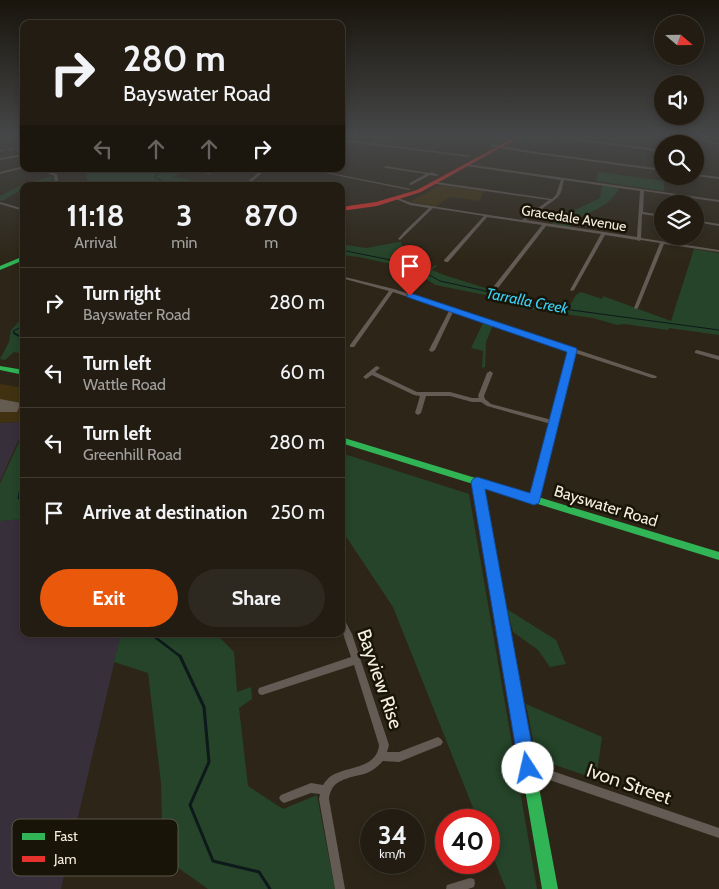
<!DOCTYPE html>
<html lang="en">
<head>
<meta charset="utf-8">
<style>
  body { margin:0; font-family:Cabin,sans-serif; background:#2e2920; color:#f1f3f6; height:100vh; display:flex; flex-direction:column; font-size:19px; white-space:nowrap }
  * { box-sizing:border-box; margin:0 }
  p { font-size:16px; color:#a2a19f }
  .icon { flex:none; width:28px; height:28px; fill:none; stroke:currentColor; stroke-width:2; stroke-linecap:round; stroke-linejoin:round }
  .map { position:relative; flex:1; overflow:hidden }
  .sheet { position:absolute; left:20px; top:182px; width:325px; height:455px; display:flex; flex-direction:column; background:#221c12; border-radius:10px; box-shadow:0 2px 8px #0003,0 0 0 1px #3f3a32 }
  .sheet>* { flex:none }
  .guide { position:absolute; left:20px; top:20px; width:325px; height:152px; border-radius:10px; box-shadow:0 2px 8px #0003,0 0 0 1px #3f3a32; background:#221c12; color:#f1f3f6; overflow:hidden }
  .needle { width:32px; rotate:110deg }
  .tools { position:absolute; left:654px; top:15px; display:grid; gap:10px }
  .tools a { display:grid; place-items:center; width:50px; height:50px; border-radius:50%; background:#221c12; box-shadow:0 2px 8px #0003,0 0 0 1px #3f3a32; font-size:25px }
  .speed { position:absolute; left:360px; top:809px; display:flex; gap:10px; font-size:25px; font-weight:700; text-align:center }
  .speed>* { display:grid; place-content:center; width:65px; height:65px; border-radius:50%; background:#221c12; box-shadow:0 2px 8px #0003,0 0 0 1px #3f3a32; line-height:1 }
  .speed small { font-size:12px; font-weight:400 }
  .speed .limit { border:8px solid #d22; background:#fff; color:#111 }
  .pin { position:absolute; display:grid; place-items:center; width:42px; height:42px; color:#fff; margin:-51px -21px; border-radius:50% 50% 50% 0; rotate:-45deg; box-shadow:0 0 5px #0007 }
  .pin .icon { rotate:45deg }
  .me { position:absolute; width:55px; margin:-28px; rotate:350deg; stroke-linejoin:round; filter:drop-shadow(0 0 4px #0008) }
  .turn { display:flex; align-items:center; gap:18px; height:105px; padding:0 20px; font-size:22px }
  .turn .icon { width:65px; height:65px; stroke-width:2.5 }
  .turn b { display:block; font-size:35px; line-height:42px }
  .lanes { display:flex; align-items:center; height:48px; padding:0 20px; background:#0003; justify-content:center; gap:25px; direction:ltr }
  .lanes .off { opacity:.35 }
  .eta { display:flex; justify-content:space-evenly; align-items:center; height:85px; text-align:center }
  .eta b { font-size:30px; font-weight:700; line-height:35px }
  .action { display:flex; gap:10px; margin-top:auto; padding:10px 20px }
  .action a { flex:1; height:58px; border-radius:30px; background:#ea580c; color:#fff; font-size:20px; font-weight:700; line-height:58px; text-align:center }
  .action a+a { background:#2e2920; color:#f1f3f6 }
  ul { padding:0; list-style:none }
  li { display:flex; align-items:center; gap:15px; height:70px; padding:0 20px; border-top:1px solid #3f3a32 }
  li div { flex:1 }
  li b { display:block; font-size:19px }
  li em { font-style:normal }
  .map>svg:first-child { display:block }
  .built { fill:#403211 }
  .industrial { fill:#372f3a }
  .green { fill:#254429 }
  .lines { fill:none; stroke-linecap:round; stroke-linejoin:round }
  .stream-far3 { stroke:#0d191b; stroke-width:1 }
  .stream-far2 { stroke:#0d191b; stroke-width:2 }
  .stream-far1 { stroke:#0d191b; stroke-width:2.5 }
  .stream { stroke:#0d191b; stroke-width:3 }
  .building { fill:#645c51 }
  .street { fill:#645b55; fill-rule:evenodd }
  .fast { fill:#30b455; fill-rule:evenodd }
  .jam { fill:#e5322d; fill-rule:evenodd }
  .rail { stroke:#686259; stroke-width:1; stroke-dasharray:5.5 3; stroke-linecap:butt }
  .route { fill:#1a73e8; stroke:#114b97 }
  .labels { text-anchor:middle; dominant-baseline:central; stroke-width:5; stroke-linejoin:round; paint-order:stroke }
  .far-street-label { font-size:14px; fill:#f5eede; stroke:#191408 }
  .far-water-label { font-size:15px; font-style:italic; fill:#39d2f6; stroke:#191408 }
  .street-label { font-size:16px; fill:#f5eede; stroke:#191408 }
  .near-street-label { font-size:19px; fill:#f5eede; stroke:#191408 }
  .key { fill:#191408; stroke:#5b5548; stroke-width:1 }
  .key-label { font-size:14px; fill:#f5eede }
</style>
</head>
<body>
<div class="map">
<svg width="719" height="889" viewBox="0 0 719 889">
  <rect width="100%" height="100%" fill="#2d2618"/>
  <path class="built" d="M440,185L484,191L479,201L450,197L436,206L410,202Z
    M0,384L24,388V422L0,423Z"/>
  <path class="industrial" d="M24,422V428L0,481V423Z
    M24,519V634H121L61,889H0V521Z"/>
  <path class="green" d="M86,169H185L173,177L220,185L88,186Z
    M598,172L664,181V191L596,181Z
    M52,176L53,180L31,186H24V188L2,201L0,200V196L19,186Z
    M602,185L619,188C610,209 584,211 569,227L552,224L571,212L600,198Z
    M398,242H401L407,259L429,269L436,265H438L432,270L444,275L530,302L569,307L576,295L581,292L602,299L603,296L671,321L694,249L719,253V335L669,328L668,330L624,324L617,325L593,318L521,308L485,295L436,285L404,267L359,257L341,255V244L366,248Z
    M24,316V354L14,352L5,360L0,359L9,342L11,330Z
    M483,323L495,327H492L486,342L485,367L482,368L483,351L471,348Z
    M24,432V519L0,521V483Z
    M341,453L469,494L537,889H506L489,847V820H478L393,607L341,529Z
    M507,609L556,640L566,664L550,667L538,650L513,632Z
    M121,634H216L234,652L237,692L251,687L252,699L239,708L248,786L283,809L317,795L335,889H208L163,857L161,783L148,673L114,662Z
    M526,704L602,737L596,779L537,759Z"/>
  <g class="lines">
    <path class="stream-far3" d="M0,147L24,138
      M164,186V182L154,177L165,169
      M341,250L396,261L415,267L440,281L481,290L527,304L719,330
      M15,334L13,331L24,326"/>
    <path class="stream-far2" d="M14,333L24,339
      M23,476L24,469"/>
    <path class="stream-far1" d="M23,475L19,498L24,503
      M151,634L181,657"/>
    <path class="stream" d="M180,656L204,707L209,762L190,805L213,861L259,872L270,889"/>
  </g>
  <path class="building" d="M0,399L21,403L17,412H0Z"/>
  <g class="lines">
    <path class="street" d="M382,137H386L373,143L472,156L470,157L341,141V139L370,143Z
      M557,137H565L662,150V152Z
      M688,137H694L719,143V145Z
      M492,144L529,151L662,169V171L529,153L491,146Z
      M24,154V156L0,160V158Z
      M466,164L719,200V202L644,191L643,212L662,215V217L642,214L641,238L719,250V252L664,244L638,308L636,309L634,308L660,243L641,240L639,241L637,240L605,235L574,290L572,291L570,290L601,234L546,226L498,288H494V286L542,225L487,217L448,262H446L444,261V260L484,216L433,208L400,240L398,239L405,231L429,208L410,205L396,199L398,198L412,203L522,220L549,200L436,184L434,183L436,182L552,199L556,195L561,180L467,166H466ZM564,180L640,191L637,237L526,220L553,201C562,195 561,191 564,180Z
      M24,166V168L0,174V172Z
      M385,166L429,173L431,172L439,175L437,176L430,175L411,185L409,184L410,183L426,174L386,168L384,167Z
      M39,169H43L57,174L59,186H55L54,176Z
      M212,169H216L209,174H207V172Z
      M263,169H267L246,186H242Z
      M305,169H311L411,189L409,190Z
      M695,174L719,177V179L695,176Z
      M0,202L24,209V211L0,204Z
      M695,220L719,224V226L695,222Z
      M341,276L394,289L656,376L657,377L656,378H652L575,353L537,500L536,502L534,503L532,502L531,500L551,424L487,406L481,402H472L450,396H426L421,413L418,415L415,413L420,396L414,395L372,375L366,379L363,377L375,367L377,366L380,368L375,372L417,392H450L472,398H479L478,396L487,373L490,371L493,373L484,396L485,399L491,404L552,420L570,351L453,312L435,350L432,352L430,351L429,350L449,311L393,292L354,347H350V345L389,291L341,278Z
      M697,350L719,356V360L695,353V351Z
      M341,618L344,619L352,634L389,745L387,752H399L438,737L441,739L443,742L441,745L399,762L383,761C378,766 374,770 367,773C355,777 336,778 331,791C330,793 329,796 329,799L345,889H335L319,799L320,794L311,793L284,803L281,801L279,798L281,795L311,783L323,785C325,782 328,778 331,776C345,767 369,769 377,753C378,750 379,748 379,745L354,665L262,695L259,694L258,691L259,688L262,687L351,657C347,644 341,632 341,618Z
      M529,763L719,828V838L529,773L526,771L524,768L526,765Z
      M470,878L474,879L475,883L474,887L468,889H446L447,885Z"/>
    <path class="fast" d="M24,256V260L0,270V266Z
      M0,366L24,370V375L0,370Z
      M341,437L719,552V560L483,487L558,889H542L473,484L341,443Z"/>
    <path class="jam" d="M515,137H520L421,192L377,206L341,211V207L376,202L417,190Z"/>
    <path class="rail" d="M0,151L24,147"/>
  </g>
  <linearGradient id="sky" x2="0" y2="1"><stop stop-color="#19150d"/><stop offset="0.52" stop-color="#464748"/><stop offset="1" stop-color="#464748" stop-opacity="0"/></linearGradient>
  <rect width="719" height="261" fill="url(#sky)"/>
  <path class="route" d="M410,293L576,348L577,350L539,503L534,505L485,489L536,768L534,774L528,777L522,774L519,768L471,482L473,479L477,477L530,493L567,352L407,297V294Z"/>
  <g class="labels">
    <g class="far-street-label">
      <text transform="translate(574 218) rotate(9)">Gracedale Avenue</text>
    </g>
    <g class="far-water-label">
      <text transform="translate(527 301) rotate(11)">Tarralla Creek</text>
    </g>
    <g class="street-label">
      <text transform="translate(606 506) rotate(17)">Bayswater Road</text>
    </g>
    <g class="near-street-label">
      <text transform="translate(380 679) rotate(71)">Bayview Rise</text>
      <text transform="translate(629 784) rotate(19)">Ivon Street</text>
    </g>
  </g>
  <rect x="12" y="819" width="166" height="57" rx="8" class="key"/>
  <rect x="22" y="833" width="23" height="7" fill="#30b455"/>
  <rect x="22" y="856" width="23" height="6" fill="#e5322d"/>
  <g class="key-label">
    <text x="54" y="841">Fast</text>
    <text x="54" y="864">Jam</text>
  </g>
</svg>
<div class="tools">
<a><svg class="needle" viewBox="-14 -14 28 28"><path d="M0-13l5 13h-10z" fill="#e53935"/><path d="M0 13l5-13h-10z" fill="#a2a19f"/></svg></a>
<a><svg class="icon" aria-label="sound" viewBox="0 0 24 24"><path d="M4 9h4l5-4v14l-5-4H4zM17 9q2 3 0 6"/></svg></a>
<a><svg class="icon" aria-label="search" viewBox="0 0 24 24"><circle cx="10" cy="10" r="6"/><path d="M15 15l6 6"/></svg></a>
<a><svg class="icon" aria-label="layers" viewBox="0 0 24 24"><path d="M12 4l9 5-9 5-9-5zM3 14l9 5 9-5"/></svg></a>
</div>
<div class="speed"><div>34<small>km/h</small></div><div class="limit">40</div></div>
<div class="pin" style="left:410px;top:296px;background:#d93025"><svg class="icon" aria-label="arrive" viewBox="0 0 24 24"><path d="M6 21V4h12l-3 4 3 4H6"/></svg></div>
<svg class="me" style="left:528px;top:768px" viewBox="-20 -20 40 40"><circle r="19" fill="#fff"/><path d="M0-13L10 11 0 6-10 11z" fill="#1a73e8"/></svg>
<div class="guide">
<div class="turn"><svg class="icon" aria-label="right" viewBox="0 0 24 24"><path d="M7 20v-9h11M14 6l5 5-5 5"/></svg><div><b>280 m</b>Bayswater Road</div></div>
<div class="lanes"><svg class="icon off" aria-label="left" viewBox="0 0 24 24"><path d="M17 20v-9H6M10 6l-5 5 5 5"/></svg><svg class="icon off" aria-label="ahead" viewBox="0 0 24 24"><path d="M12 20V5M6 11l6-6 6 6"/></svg><svg class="icon off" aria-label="ahead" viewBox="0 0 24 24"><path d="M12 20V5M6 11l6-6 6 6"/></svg><svg class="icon" aria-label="right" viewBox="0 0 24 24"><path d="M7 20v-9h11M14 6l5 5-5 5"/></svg></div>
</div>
<section class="sheet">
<div class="eta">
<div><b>11:18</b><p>Arrival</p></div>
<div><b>3</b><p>min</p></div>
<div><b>870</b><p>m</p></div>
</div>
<ul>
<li><svg class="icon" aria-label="right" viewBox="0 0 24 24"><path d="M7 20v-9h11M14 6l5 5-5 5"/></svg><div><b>Turn right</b><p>Bayswater Road</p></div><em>280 m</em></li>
<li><svg class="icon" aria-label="left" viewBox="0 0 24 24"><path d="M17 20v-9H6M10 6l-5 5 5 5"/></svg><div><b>Turn left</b><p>Wattle Road</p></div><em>60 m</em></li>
<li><svg class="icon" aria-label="left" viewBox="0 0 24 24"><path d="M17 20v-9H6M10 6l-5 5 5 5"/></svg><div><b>Turn left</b><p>Greenhill Road</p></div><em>280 m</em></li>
<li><svg class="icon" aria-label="arrive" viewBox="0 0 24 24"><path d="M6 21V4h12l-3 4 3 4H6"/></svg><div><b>Arrive at destination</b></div><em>250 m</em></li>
</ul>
<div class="action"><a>Exit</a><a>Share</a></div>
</section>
</div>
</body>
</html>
